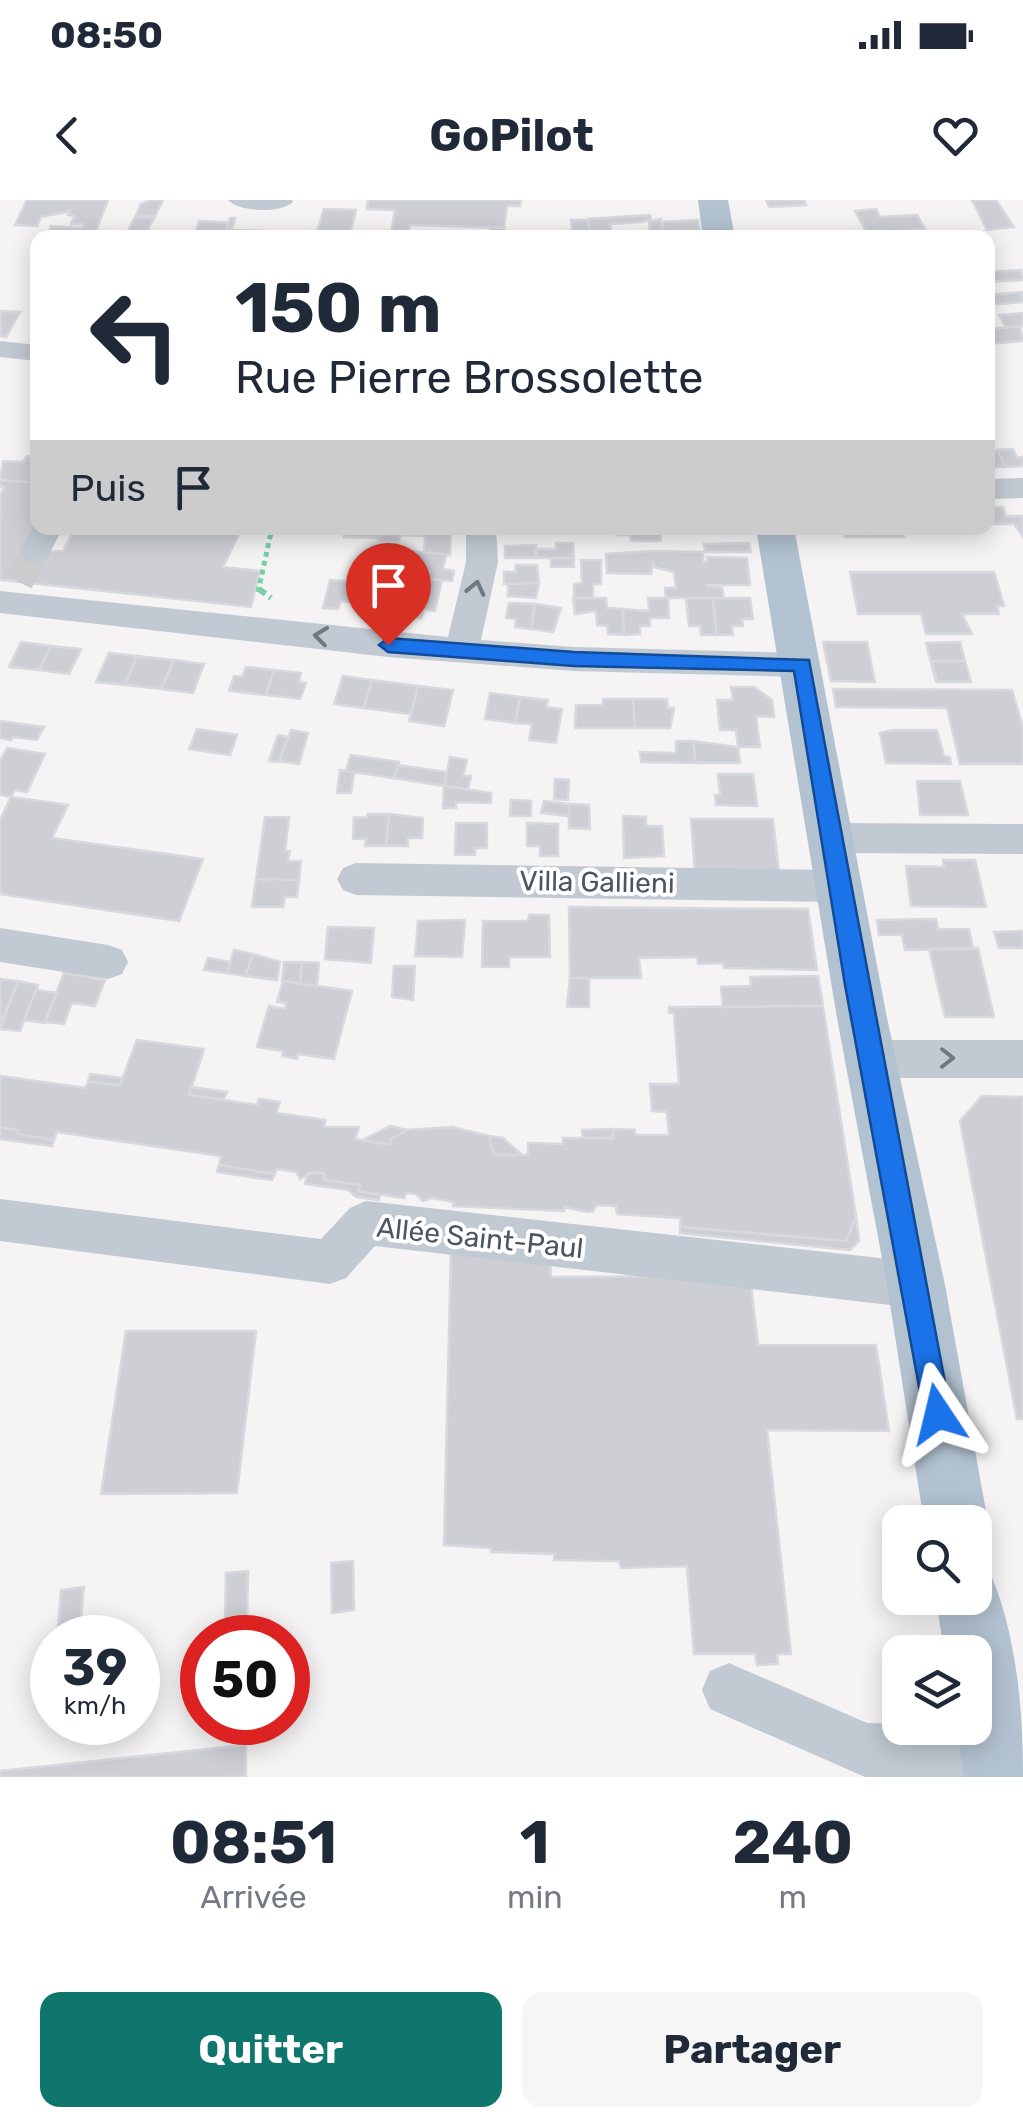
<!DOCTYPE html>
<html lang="fr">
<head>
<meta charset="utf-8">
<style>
  body { margin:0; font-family:Rubik,sans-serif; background:#f6f6f7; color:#1f2937; height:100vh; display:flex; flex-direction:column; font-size:38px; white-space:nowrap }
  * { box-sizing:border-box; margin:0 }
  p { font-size:32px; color:#747a83 }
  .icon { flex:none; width:55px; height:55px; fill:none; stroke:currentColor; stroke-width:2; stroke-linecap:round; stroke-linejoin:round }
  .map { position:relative; height:1577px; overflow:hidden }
  .drawer { display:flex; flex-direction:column; background:#fff; flex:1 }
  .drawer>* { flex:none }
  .guide { position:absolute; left:30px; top:30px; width:965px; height:305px; border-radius:20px; box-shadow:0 5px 25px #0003; background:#fff; color:#1f2937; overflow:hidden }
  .fabs { position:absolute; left:882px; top:1305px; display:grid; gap:20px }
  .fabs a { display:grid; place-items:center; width:110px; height:110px; border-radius:20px; background:#fff; box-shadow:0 5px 25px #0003; font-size:50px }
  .speed { position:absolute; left:30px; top:1415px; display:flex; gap:20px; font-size:50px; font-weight:700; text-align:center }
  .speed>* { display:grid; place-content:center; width:130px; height:130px; border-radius:50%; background:#fff; box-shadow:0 5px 25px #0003; line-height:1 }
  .speed small { font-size:25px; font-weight:400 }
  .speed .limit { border:15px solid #d22; background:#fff; color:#111 }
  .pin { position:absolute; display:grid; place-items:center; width:85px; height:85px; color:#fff; margin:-102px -42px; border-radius:50% 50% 50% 0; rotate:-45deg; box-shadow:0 0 10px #0007 }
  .pin .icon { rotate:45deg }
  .me { position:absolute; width:110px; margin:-55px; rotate:350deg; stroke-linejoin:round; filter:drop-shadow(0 0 8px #0008) }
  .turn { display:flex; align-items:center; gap:35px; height:210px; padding:0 40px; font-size:45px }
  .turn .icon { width:130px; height:130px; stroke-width:2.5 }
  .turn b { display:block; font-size:70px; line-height:85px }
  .then { display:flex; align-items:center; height:95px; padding:0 40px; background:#0003; gap:20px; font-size:38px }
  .eta { display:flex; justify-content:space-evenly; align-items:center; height:170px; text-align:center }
  .eta b { font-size:60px; font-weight:700; line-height:70px }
  .button { display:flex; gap:20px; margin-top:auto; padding:20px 40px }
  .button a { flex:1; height:115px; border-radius:20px; background:#0f766e; color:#fff; font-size:40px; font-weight:700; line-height:115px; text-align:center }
  .button a+a { background:#f6f6f7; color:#1f2937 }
  .status { display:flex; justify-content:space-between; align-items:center; height:70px; padding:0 50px; background:#fff; direction:ltr }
  .status svg { height:28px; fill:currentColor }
  header { display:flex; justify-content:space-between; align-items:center; height:130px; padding:0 40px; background:#fff; font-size:45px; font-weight:700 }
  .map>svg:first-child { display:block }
  .building { fill:#cdcfd5; stroke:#d7d9de; stroke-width:2.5 }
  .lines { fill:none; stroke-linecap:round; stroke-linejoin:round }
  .minor-tunnel { stroke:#caccce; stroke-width:28; stroke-dasharray:28 14; stroke-linecap:butt }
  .path-far1 { stroke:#7ad0a6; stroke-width:5; stroke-dasharray:5 4; stroke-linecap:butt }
  .path { stroke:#7ad0a6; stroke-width:6; stroke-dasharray:8 5; stroke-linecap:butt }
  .minor { fill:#c1cad2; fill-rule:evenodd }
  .major { fill:#b3c2d1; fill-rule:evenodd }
  .oneway { stroke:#6e7983 }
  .route { fill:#1a73e8; stroke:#114b97; stroke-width:2.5 }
  .labels { text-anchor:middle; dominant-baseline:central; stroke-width:8; stroke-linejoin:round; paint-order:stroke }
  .street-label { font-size:28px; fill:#4a5661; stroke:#fff }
</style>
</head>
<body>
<div class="status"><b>08:50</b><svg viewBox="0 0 49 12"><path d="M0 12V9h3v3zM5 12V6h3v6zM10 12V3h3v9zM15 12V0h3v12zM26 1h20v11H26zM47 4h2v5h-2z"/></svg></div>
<header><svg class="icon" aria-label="back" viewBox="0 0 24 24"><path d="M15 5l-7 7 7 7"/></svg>GoPilot<svg class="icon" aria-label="heart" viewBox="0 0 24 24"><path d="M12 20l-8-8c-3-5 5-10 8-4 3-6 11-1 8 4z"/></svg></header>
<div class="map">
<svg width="1023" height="1577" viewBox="0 0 1023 1577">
  <rect width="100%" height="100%" fill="#f5f3f3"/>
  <path class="building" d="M27,0H108L95,33L49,31L51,26L82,28L84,24H71L75,16L68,15L70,11L41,17L37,26L15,25Z
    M152,0H163L155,16L136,15L141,4Z
    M368,0H521L520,6H507L504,28L410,25L408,35L391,34L395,10L367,9Z
    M766,0H804L806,5L769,7Z
    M972,0H996L1014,27L987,30Z
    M324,9L356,10L349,38L316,36Z
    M876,9L880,17L917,15L925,29L867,33L855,11Z
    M650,15L651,19L642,22L610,24L612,38H591L588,19Z
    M135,17L154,18L145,36L126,35Z
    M230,18H235L231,30L264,31L263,38H225Z
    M661,19L662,29L664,22L698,20L700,32H650L649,22Z
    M571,20H588L591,38H573Z
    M199,21L229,23L225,38H194Z
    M490,27L504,28L503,38H443L490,36Z
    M1021,70L1023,80L988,82V72Z
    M1023,92V102L988,105V95Z
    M0,111L20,112L6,137L0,136Z
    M1023,113V126L1006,128L999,115Z
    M1020,126L1023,141L988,144V129Z
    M1013,249L1017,258L1023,257V266L1005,267L998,250Z
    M988,251H998L1005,267H988Z
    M27,256L38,257V283L0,280L3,261L23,262Z
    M0,280L38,283V328L11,381L0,380V296L4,287H0Z
    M1003,307L1006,316H1023V337L1014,324H988V308Z
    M75,328H242L223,367L260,371L251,407L11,381L25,352L63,351Z
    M345,328H382L380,338L344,337Z
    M382,328H426L425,336L400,335L399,340H379Z
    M426,328H451L450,355L424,352Z
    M617,328H660L661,341H631L630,335H617Z
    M831,328H866L869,337H845L843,332H833Z
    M866,328H901L904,337H869Z
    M556,343H573L574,358H536V349H556Z
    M749,343L751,352H705L704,344Z
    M536,345V358H505V346Z
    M410,351L446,355L443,369L454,371L452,381L416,378L423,363L411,362Z
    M652,351L703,352V362H707V357L747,358L750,385H706L722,388L724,398H666L665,388H676L674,372L654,367L653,362L651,374L607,373L606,354Z
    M551,358H574V367H551Z
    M581,360H601V384H593V398H574V384L582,383Z
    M516,365H537L539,383L504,384V372H516Z
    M850,372H994L1004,406H997L999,414H962L972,434H926L921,414H858Z
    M416,378L442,380L435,411L424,409L421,418L406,416Z
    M330,380L368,383L362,403L341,401L338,409L323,408Z
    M539,383L536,398L508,396V384Z
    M367,385L413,391L406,416L390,415L392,406L362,403Z
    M573,398H606L607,408L623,409L624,435L608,434L607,426L597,425L596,411L575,414Z
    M648,398H668L669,418H650V426H640V434L624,435L623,409L649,411Z
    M686,398H713L717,435H701L700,426H689Z
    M713,398H750L753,419H742L743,426H732L733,435H717Z
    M509,403L535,404L531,429L515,427L516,419L506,418Z
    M535,404L561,408L553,432L531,429Z
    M21,442L51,446L39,470L9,467Z
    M823,442H867L875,482L831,481Z
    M960,442L965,461H932L936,482L926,443Z
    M51,446L81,449L69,474L39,470Z
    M109,453L137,456L125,485L96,482Z
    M137,456L174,460L161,489L125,485Z
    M174,460L204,464L193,493L161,489Z
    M932,461H965L971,482H937Z
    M246,467L274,470L266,495L229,491L234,476L242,477Z
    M274,470L301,473L299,482L306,483L300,499L266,495Z
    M343,476L372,480L364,508L334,504Z
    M372,480L418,486L411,514L364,508Z
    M418,486L453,490L444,526L409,521Z
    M731,487H754L772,500L774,517L756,516L760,547H738L736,530H720L717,500H733Z
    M833,489L1012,490L1023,528V564H960L947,508L836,507Z
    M490,493L520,497L515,523L485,519Z
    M520,497L548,500L546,507L562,509L556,543L529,540L532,524L515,523Z
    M603,499H633L635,528H575L576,505H603Z
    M633,499H667L668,508H674L670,528H635Z
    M0,521L14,523L44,527L37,540L13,537L11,540L0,538Z
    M197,529L237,535L230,555L189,549Z
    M291,530L308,533L299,564L279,561Z
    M894,530H937L944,556L950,557L951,564L886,563L880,533Z
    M278,535L288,537L279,562L269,561Z
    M676,541H693L696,563L641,562L640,552L676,553Z
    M693,541L738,547L740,563H696Z
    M7,548L45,554L27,592L15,590L11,597L0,595V561Z
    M351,555L399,562L394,578L346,571Z
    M450,557L467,560L463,576H471L468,589L444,586Z
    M398,565L447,572L444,586L394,578Z
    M340,570L354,572L351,593H337Z
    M718,574H753L757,606L716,605L715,595H720Z
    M555,579L569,580L568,600L554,599Z
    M917,581H960L968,615H920Z
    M444,586L491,593V603L456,602V608H443Z
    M11,597L68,605L52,638L203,659L179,721L0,694V620Z
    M511,600L531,601V616H510Z
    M544,601L569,604V616L541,613Z
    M569,604L589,605L590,629L569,628Z
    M368,614H389L386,646H365L366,639H353L354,617L367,618Z
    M389,614L423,618L422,638H408V646H386Z
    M623,616L646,617V626H662L664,656L624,658Z
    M265,617H289L285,651H290L288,661H301L299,680L256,679Z
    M691,619H773L779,674L695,673Z
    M456,623H487V648H475V655H455Z
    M527,623L558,624V656H540V646H527Z
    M943,660H975L986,707L911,706L906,666L944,667Z
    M256,679L299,680L297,697H285L283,707H252Z
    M569,707L808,709L817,770L724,768L723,763L698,764L697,757L639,758L641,778H570Z
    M529,715H549L550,757H509V767H482L483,721H528Z
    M936,719L938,729H969L973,749L905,750L902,735H879L877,720Z
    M465,720L462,757L415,756L418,721Z
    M328,727L374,728L371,763L325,759Z
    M1023,731V748H999L994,732Z
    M978,748L994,817H945L929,749Z
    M234,750L253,754L245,776L227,773Z
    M253,754L280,762L277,780L245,776Z
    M208,758L230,762L227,773L204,770Z
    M284,762H302L300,784L282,781Z
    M302,762L319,763L317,786L300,784Z
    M394,766H415L413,800L392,797Z
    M64,773L105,780L95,806L72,803L64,824L45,822Z
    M818,776L823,806L723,807L721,787L751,786L750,777Z
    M570,778H589V807H567Z
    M0,779L18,781L0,825Z
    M18,781L38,785L20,831L0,829Z
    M283,781L352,791L334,859L298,854L297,859L282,856L283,851L257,847L269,806L285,809L286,803L277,802Z
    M36,790L57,793L45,823L24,820Z
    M823,806L856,1017L846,1041L680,1027L681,1018L617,1014L616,1006L597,1005L593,1011L587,1012L564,1007V1011L453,1006L454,1002L432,998L423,1001L416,994L406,993L404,998L358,991L360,985L324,980L325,974L313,972L300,979L296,972L276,969L275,974L219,965L221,956L64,933L57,932L54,940L17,934L18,930L0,928V876L85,888L88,882L120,885L137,840L204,849L189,895L257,905L259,899L280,902L276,913L325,920L324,927H359L355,939L390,945L391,939L407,930L452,927L489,936L494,955H528V943L563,944V938H613V929L635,930V935H669L667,912L652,911L650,884H679L674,813H669V807Z
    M90,874L123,878L120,885L88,882Z
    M192,887L227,892L223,900L189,895Z
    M982,896L1023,897V1219H1017L960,921Z
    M390,926L407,930L391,939L390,945L363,940Z
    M1,927L18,930L17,934L54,940L52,946L0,939Z
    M613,929V938H583L582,930Z
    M489,936L503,938L522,955H494Z
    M219,965L275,974L272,980L217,972Z
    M313,972L325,974L324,980L360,985L358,991L380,995L379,1000L356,997L349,990L305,984L307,974Z
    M856,1017L859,1041L850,1050L680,1033V1027L846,1041Z
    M451,1048L550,1059L551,1077L750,1076L758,1145H876L889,1231L767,1230L791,1454H777L778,1464L757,1465L755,1454H694L687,1366L621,1368L619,1361L554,1360L555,1354L491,1352V1348L444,1345Z
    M126,1131H256L237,1293L101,1294Z
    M353,1361L354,1410L332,1413L331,1363Z
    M248,1371L247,1422L225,1424L226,1373Z
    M84,1387L79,1438H57L61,1390Z
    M246,1545V1577H0V1571Z"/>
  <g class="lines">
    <path class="minor-tunnel" d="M19,382L35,352"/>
    <path class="path-far1" d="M258,392L272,328"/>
    <path class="path" d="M259,389L271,398"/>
    <path class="minor" d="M228,0H292L293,2C280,14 240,12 228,0Z
      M0,141L38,145V161L0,157Z
      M1023,278V298L988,299V279Z
      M37,321L38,328H63L46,360L35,363L24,360L19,352Z
      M466,328H496L498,362L481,440L574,447L802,453L814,456L819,465L814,474L802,477L574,471L388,457L0,413V391L448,437L466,362Z
      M832,623L1023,624V654L832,653L819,649L813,638L819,627Z
      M356,663L838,670L851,675L857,686L851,697L838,702L356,695L343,690L337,679L343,668Z
      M0,728L108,745L122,750L128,762L122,774L108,779L0,762Z
      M871,840H1023V878H871L856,872L850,859L856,846Z
      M0,999L321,1039L350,1008L366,1001L916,1062L932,1069L939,1085L932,1101L916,1108L375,1046L346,1078L330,1084L0,1041Z
      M729,1463L867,1523L900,1524V1528L995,1527L1014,1536L1023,1555L1014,1574L1008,1577H865L710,1509L702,1490L710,1471Z"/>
    <path class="major" d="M698,0H728L735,38H703Z
      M756,328H794L887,818L945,1085L988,1322L975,1346V1322H924L887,1085L837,818Z
      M975,1368L991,1375C1017,1437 1023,1511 1023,1577H964L956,1528H975V1452H944L936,1398H975Z"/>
  </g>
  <defs><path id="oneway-chevron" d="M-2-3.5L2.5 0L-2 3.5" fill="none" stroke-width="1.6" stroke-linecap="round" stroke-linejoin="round" transform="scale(2.5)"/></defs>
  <g class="oneway">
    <use href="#oneway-chevron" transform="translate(476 388) rotate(-77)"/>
    <use href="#oneway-chevron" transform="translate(321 436) rotate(-173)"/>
    <use href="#oneway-chevron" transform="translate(947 858)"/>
  </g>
  <path class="route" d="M388,438L574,452L809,460L951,1214L947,1224L938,1228L928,1224L924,1214L845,785L794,471L574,466L388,452L379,445Z"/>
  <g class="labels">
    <g class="street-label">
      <text transform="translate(597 682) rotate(1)">Villa Gallieni</text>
      <text transform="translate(480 1038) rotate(6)">Allée Saint-Paul</text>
    </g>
  </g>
</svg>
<div class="fabs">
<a><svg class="icon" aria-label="search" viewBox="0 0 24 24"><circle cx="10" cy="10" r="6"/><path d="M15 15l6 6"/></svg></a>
<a><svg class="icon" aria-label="layers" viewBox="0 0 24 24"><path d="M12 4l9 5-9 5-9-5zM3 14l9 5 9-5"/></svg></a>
</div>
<div class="speed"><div>39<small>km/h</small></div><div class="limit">50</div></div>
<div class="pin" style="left:388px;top:445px;background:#d93025"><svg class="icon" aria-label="arrive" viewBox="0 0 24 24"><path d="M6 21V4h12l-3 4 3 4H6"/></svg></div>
<svg class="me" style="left:938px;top:1214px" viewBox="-20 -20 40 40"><path d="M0-17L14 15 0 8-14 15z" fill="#1a73e8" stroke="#fff" stroke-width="4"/></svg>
<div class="guide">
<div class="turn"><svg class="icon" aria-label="left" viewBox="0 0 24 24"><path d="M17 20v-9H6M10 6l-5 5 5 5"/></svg><div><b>150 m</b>Rue Pierre Brossolette</div></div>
<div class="then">Puis<svg class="icon" aria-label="arrive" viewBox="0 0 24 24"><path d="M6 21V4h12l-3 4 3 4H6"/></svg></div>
</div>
</div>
<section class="drawer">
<div class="eta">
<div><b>08:51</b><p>Arrivée</p></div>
<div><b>1</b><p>min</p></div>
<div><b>240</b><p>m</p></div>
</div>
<div class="button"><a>Quitter</a><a>Partager</a></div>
</section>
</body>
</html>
